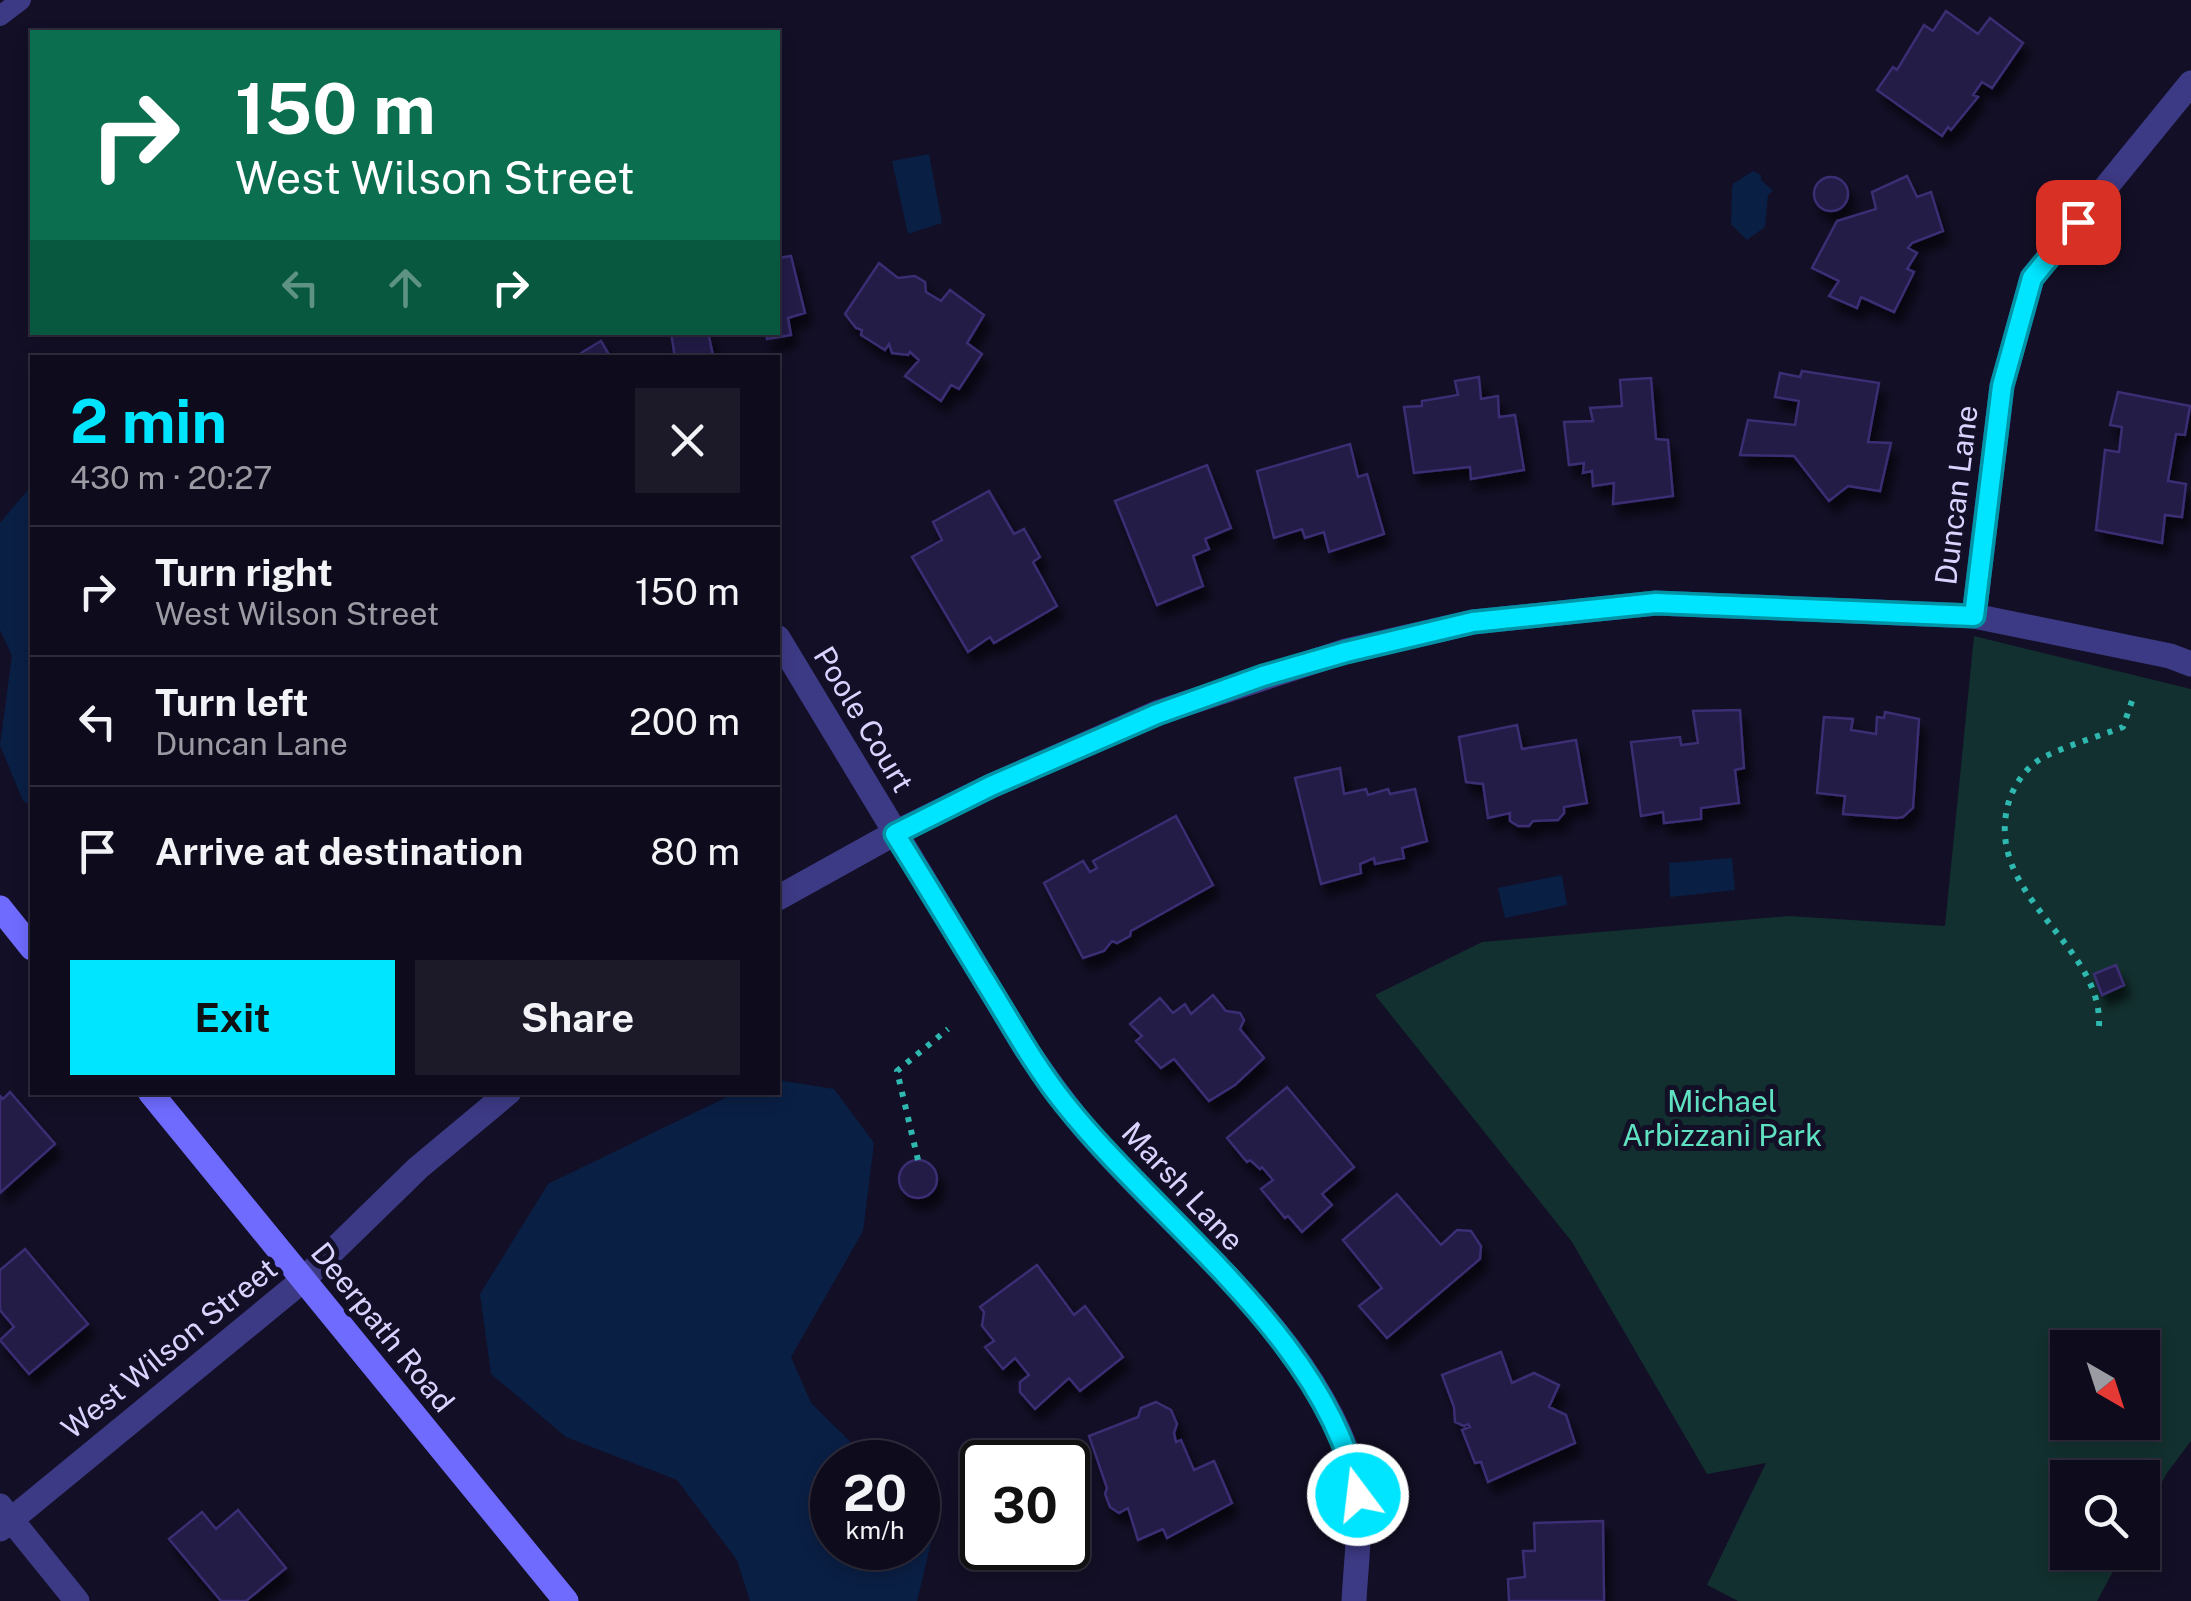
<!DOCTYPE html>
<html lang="en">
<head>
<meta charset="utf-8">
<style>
  body { margin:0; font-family:"Public Sans",sans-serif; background:#1c1929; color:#f1f3f6; height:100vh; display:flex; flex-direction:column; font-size:38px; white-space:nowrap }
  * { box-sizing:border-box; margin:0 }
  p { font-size:32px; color:#9b9ba3 }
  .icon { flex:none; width:55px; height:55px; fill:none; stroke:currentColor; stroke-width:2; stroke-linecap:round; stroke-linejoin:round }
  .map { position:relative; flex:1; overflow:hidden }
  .side { position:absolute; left:30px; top:355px; width:750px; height:740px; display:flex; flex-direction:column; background:#0e0b1c; border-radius:0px; box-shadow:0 5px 15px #0003,0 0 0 2px #2e2b3b }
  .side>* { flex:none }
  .guide { position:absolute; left:30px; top:30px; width:750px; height:305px; border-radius:0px; box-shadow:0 5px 15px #0003,0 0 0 2px #2e2b3b; background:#0b6e4f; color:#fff; overflow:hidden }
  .needle { width:65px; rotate:141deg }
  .fabs { position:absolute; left:2050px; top:1330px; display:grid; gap:20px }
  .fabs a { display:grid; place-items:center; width:110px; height:110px; border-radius:0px; background:#0e0b1c; box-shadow:0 5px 15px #0003,0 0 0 2px #2e2b3b; font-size:50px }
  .speed { position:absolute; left:810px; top:1440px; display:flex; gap:20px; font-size:50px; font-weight:700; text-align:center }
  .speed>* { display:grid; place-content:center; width:130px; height:130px; border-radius:50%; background:#0e0b1c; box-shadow:0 5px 15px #0003,0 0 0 2px #2e2b3b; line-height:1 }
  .speed small { font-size:25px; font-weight:400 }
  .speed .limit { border:5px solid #111; border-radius:15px; background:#fff; color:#111 }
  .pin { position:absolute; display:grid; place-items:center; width:85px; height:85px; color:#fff; margin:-42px; border-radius:20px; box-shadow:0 5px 15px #0006 }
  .me { position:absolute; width:110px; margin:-55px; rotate:345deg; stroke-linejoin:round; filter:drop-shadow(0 0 8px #0008) }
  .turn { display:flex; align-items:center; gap:35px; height:210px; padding:0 40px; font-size:45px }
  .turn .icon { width:130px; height:130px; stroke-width:2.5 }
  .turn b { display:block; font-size:70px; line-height:85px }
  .lanes { display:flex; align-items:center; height:95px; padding:0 40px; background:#0003; justify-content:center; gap:50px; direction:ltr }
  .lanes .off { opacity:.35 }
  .round { display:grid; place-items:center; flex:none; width:105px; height:105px; border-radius:0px; background:#1c1929 }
  .overview { display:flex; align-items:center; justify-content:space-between; height:170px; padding:0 40px }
  h1 { font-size:60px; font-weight:700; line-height:75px; color:#00e5ff }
  .cta { display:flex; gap:20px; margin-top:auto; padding:20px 40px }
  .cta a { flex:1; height:115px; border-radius:0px; background:#00e5ff; color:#111; font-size:40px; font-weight:700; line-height:115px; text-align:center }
  .cta a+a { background:#1c1929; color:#f1f3f6 }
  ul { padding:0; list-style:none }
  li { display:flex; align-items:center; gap:30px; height:130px; padding:0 40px; border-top:2px solid #2e2b3b }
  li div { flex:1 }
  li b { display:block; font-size:38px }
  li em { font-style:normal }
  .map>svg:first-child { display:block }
  .green { fill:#12302f; fill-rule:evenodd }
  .water { fill:#0a1f44 }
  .building { fill:#241b47; stroke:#3b2d73; stroke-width:2.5; filter:url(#shadow) }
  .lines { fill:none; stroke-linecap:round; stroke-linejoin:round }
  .path { stroke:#2fb8b0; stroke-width:6; stroke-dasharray:5 8; stroke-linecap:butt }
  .lane { stroke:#3d3a85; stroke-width:20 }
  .street { stroke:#3d3a85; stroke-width:25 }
  .secondary { stroke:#6f6bff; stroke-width:25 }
  .route-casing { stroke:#0095a6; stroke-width:25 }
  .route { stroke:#00e5ff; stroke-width:18 }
  .labels { text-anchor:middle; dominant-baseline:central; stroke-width:10; stroke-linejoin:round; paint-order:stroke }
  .street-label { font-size:30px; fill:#d9d4ff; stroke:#130f26 }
  .park-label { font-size:30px; fill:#5fe0c0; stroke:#130f26 }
</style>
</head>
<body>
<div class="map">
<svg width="2191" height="1601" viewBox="0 0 2191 1601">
  <defs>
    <filter id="shadow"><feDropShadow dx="6" dy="11" stdDeviation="5" flood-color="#0009"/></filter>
  </defs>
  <rect width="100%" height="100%" fill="#130f26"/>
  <path class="green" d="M1974,636L2191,689V1441L2167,1473L2143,1518L2142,1478H2068V1552L2123,1553L2097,1601H1738L1707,1585L1766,1463L1707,1474L1572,1242L1375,995L1482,942L1789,916L1945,926ZM2068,1348H2142V1422H2068Z"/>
  <path class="water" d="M929,154L942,223L908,234L892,161Z
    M1753,171L1761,175V180L1773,191L1768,195L1765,227L1747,240L1731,224L1732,189L1733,184Z
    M32,485V806L23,801L0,745L12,656L0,630V523Z
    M1732,858L1735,890L1670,897L1669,863Z
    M1562,875L1567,905L1505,918L1498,888Z
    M778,1080L834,1089L874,1143L863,1231L791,1357L811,1403L871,1462H832V1548H918V1517L933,1535L917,1601H750L737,1560L677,1480L566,1437L491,1374L480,1294L548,1184L735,1093L778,1092Z"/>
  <path class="building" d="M1946,11L1978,34L1990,18L2023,43L1992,88L1982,82L1973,95L1978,97L1951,130L1948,127L1942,136L1877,90L1893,67L1897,70L1924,25L1933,31Z
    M1907,176L1917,197L1931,192L1943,231L1912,243L1908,248L1917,253L1907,269L1914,272L1894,312L1861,297L1857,308L1829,296L1839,281L1812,268L1837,221L1876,209L1872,192Z
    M1814 194a17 17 0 1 1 34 0a17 17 0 1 1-34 0Z
    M791,256L805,313L788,318L791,335L767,339L766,332H778V258Z
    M879,263L898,278L915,276L925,282L926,292L941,301L950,290L984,315L967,343L982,354L959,389L951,385L941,401L905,376L919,360L910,352L908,355L892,353L889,344L885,350L861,335L862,330L856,328L845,314Z
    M671,332H708L713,355L675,358Z
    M601,341L611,358H573Z
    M1802,371L1879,383L1868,442L1891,443L1880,491L1848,486L1829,501L1794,456L1740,455L1748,420L1795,425L1799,401L1775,397L1780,373L1800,377Z
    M1479,377L1481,399L1498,396L1499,417L1515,415L1524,470L1471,479L1470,467L1414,473L1404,407L1422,406V401L1458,395L1455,381Z
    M1651,378L1656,439L1668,440L1673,496L1613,504L1614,483L1593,486L1592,471L1583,473L1584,463L1569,465L1564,422L1593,421L1590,408L1622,406L1620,380Z
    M2118,392L2190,406L2185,435L2176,434L2168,481L2186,484L2182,517L2165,515L2162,543L2096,530L2105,450L2119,452L2122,427L2110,425Z
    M1350,444L1358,477L1367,474L1384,534L1329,552L1324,532L1305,538L1302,529L1274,538L1257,471Z
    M1207,465L1231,528L1205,539L1209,549L1193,556L1203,586L1157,605L1115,501Z
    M989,491L1014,534L1024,529L1040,557L1033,562L1057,606L994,643L990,637L968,652L912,557L942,540L933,522Z
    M1740,710L1744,768L1735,770L1739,803L1701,808V819L1664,823L1663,812L1641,816L1631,742L1680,737L1681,745L1698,743L1693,711Z
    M1885,712L1919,719L1913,808L1903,817L1897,818L1843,814L1845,796L1817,793L1824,717L1853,719L1851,730L1876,734L1877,717L1884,718Z
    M1517,725L1522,749L1576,740L1587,803L1564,807V813L1558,820L1533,821L1529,826H1518L1510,821V813L1488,818L1483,784L1466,782L1459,737Z
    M1340,768L1344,794L1366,789L1368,795L1388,789L1390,794L1415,789L1427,841L1402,848L1404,858L1375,864L1374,858L1360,864L1361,873L1321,884L1295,778Z
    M1176,816L1213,885L1131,931L1130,936L1117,943L1112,941L1104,951L1083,958L1044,883L1083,861L1090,872L1097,868L1093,861Z
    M2116,965L2124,985L2102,995L2094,974Z
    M1213,995L1226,1011L1240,1013L1244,1020L1240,1029L1264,1058L1235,1085L1209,1101L1174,1059L1161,1068L1136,1041L1142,1036L1130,1024L1160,998L1173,1013L1185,1004L1191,1014Z
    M1287,1087L1354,1167L1322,1194L1332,1205L1302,1232L1288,1216L1285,1218L1261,1189L1273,1180L1262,1167L1260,1169L1250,1160L1247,1162L1227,1138Z
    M10,1092L55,1144L0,1193V1096L3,1099Z
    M899 1179a19 19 0 1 1 38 0a19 19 0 1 1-38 0Z
    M1397,1194L1441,1245L1457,1230L1471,1231L1481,1246L1480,1259L1387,1338L1359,1306L1382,1288L1343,1240Z
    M25,1249L88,1324L29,1374L0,1340L14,1327L0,1310V1270Z
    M1037,1265L1074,1315L1085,1306L1123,1357L1080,1391L1069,1378L1035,1409L1020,1392V1382L1029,1375L1015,1358L1003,1369L985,1347L994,1341L982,1326L984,1312L980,1307Z
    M1501,1352L1512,1383L1534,1373L1559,1385L1549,1407L1566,1415L1575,1443L1488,1482L1481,1462L1475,1463L1462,1430L1470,1427L1468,1424L1464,1426L1455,1422L1454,1407L1442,1375Z
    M1156,1402L1171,1410L1177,1424L1174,1433L1176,1442L1181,1440L1194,1470L1214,1461L1232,1503L1167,1538L1163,1529L1138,1540L1128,1508L1119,1513L1110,1507L1105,1494L1107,1488L1089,1436L1138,1417L1141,1408Z
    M238,1510L286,1568L246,1601H221L169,1539L202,1512L216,1529Z
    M1603,1521L1604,1601H1509L1508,1579L1525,1577L1523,1551H1535L1534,1523Z"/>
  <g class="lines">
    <path class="path" d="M2099,1026C2103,942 1978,894 2010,798C2016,782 2028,765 2044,757C2068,745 2097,737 2123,727L2132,701
      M918,1160L897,1071L948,1029"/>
    <path class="lane" d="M0,16L21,0"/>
    <path class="street" d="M1974,616L2002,386L2032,278L2191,83
      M778,638L1028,1052C1050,1084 1072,1115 1098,1143C1183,1238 1312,1339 1351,1464C1365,1507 1356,1557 1354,1601
      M778,898L895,833L991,786L1157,713L1346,651L1473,622L1656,603L1974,616L2170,656L2191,664
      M0,1506L77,1601
      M0,1529L303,1280L418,1168L509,1092"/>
    <path class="secondary" d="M0,908L32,948
      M150,1092L566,1601"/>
  </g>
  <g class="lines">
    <g class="route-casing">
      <path id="route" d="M1358,1495C1329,1341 1159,1222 1065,1104C1036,1068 1014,1028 990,989C958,937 927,885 895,834L991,786L1157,714L1263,676L1346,652L1473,622L1656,603L1974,616L2002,386L2032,278L2078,222"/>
    </g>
    <use href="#route" class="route"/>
  </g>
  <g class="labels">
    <g class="street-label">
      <text transform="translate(1956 495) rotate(-83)">Duncan Lane</text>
      <text transform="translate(864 719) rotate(59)">Poole Court</text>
      <text transform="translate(1183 1186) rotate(47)">Marsh Lane</text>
      <text transform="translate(383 1327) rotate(51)">Deerpath Road</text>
      <text transform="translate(169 1348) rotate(-39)">West Wilson Street</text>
    </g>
    <g class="park-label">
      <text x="1722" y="1101">Michael<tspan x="1722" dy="34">Arbizzani Park</tspan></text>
    </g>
  </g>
</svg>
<div class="fabs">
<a><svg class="needle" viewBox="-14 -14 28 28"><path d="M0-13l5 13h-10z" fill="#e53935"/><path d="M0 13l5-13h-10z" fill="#9b9ba3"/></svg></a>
<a><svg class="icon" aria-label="search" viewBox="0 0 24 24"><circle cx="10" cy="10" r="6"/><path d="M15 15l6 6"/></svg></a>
</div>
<div class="speed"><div>20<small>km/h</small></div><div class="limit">30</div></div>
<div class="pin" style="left:2078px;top:222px;background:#d93025"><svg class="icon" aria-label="arrive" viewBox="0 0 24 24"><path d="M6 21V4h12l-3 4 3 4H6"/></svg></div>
<svg class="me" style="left:1358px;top:1495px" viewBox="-20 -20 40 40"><circle r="17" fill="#00e5ff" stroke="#fff" stroke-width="3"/><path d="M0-11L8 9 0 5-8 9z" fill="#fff"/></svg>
<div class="guide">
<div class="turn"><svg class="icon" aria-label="right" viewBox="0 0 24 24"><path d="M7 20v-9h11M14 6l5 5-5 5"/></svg><div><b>150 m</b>West Wilson Street</div></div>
<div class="lanes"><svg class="icon off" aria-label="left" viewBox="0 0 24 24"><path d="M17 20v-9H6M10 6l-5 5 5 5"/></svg><svg class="icon off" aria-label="ahead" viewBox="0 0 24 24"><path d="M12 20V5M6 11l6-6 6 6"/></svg><svg class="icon" aria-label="right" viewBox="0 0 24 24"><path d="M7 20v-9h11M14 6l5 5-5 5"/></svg></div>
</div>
<section class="side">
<div class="overview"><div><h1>2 min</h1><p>430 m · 20:27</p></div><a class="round"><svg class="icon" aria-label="close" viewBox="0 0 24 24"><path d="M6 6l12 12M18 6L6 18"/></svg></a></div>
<ul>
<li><svg class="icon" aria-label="right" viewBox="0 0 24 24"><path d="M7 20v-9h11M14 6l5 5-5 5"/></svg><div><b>Turn right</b><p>West Wilson Street</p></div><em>150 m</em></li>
<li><svg class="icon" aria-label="left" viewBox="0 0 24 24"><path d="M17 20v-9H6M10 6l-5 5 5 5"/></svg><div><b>Turn left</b><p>Duncan Lane</p></div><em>200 m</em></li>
<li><svg class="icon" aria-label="arrive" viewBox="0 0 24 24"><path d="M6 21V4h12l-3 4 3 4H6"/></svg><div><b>Arrive at destination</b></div><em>80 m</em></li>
</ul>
<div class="cta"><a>Exit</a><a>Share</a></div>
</section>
</div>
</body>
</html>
